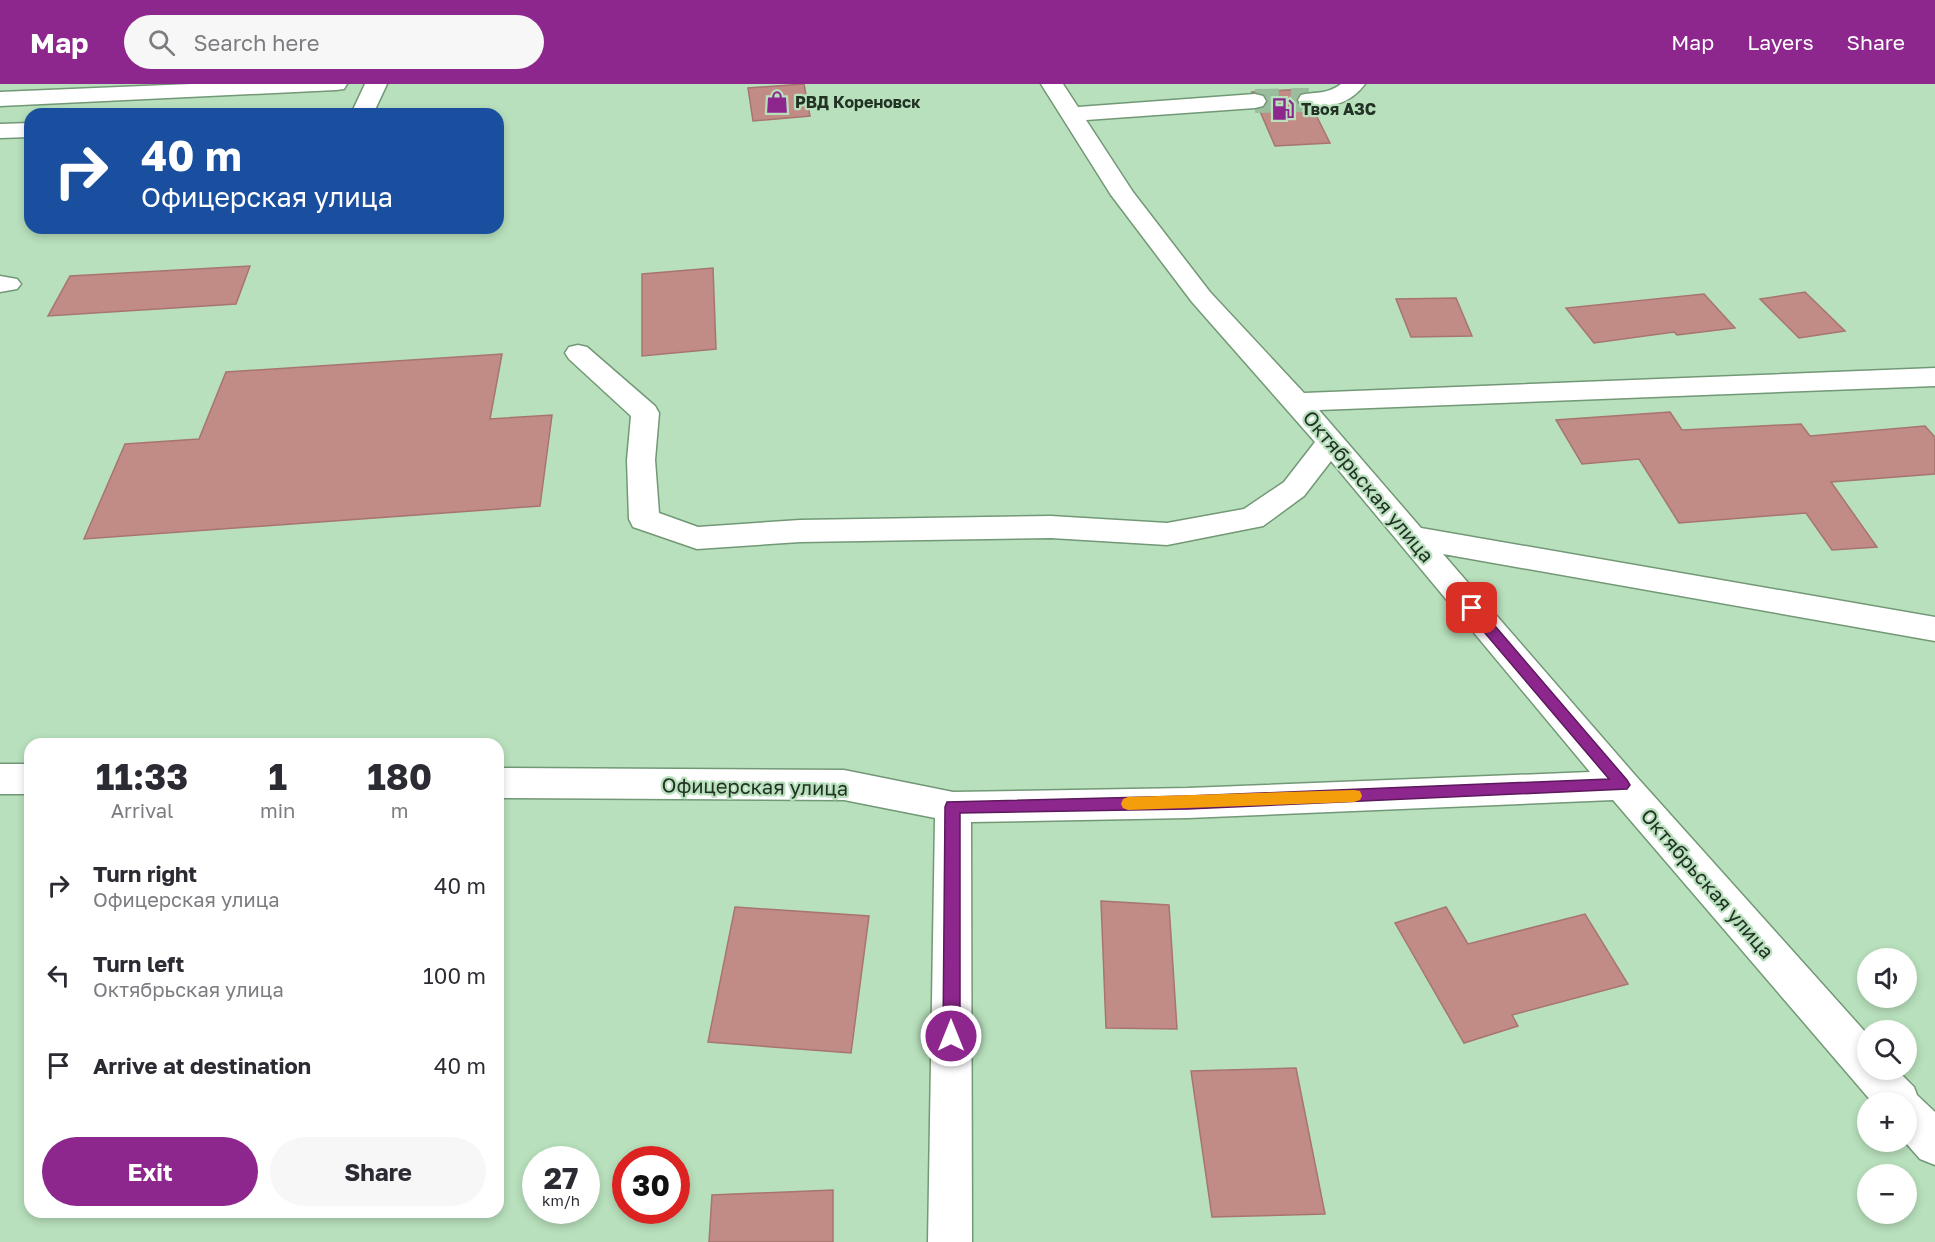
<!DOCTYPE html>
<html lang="en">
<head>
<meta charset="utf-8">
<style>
  body { margin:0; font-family:"Golos Text",sans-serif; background:#f7f7f7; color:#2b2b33; height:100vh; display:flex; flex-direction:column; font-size:22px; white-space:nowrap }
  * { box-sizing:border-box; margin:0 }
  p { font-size:20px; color:#7c7c81 }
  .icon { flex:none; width:33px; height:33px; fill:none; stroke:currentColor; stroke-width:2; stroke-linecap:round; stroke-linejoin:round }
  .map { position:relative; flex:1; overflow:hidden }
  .panel { position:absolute; left:24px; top:654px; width:480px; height:480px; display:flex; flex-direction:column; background:#fff; border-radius:18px; box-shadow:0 3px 9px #0003 }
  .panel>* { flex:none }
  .top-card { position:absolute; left:24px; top:24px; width:480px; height:126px; border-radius:18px; box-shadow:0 3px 9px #0003; background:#1a4fa0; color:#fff; overflow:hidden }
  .controls { position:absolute; left:1857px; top:864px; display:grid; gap:12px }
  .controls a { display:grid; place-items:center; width:60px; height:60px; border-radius:50%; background:#fff; box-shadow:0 3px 9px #0003; font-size:30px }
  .speed { position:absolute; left:522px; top:1062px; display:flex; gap:12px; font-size:30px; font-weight:700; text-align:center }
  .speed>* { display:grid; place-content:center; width:78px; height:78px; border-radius:50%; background:#fff; box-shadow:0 3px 9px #0003; line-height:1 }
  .speed small { font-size:15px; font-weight:400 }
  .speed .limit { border:9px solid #d22; background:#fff; color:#111 }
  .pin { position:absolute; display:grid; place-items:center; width:51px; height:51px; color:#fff; margin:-26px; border-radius:12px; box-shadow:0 3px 9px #0006 }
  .me { position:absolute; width:66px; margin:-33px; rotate:0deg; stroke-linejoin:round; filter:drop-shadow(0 0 4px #0008) }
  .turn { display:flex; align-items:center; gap:21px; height:126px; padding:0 18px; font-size:27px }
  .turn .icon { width:78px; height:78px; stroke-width:2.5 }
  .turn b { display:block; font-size:42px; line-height:51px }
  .eta { display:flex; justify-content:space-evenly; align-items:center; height:102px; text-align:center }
  .eta b { font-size:36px; font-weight:700; line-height:42px }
  .primary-button { display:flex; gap:12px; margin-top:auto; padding:12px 18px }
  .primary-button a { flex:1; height:69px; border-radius:36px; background:#8d278d; color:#fff; font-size:24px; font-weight:700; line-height:69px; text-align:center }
  .primary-button a+a { background:#f7f7f7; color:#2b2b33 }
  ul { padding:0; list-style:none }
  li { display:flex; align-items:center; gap:18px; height:90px; padding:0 18px }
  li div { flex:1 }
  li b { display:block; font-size:22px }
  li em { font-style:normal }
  header { display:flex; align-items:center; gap:36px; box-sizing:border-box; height:84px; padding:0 30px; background:#8d278d; color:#fff }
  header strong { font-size:28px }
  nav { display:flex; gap:33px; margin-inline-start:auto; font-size:21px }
  .search { width:420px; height:54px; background:#f7f7f7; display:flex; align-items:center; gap:15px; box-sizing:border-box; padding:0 21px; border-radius:33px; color:#7c7c81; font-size:22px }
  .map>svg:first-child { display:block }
  .building { fill:#c18c85; stroke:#a7756e; stroke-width:1.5 }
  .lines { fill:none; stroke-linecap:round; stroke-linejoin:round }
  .minor-tunnel { stroke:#9abd9e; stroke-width:24; stroke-dasharray:24 12; stroke-linecap:butt }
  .minor-casing { stroke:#729876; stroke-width:3 }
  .major-casing { stroke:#729876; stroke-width:3 }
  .minor { fill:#fff; fill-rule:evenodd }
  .major { fill:#fff; fill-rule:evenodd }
  .route { fill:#8d278d; stroke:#5c195c; stroke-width:1.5 }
  .slow { fill:#f59e0b }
  .labels { text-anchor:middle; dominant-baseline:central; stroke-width:4.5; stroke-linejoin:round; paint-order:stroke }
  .far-poi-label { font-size:16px; font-weight:bold; fill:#223224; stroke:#b8e0bc; text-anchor:start }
  .street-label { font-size:20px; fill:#223224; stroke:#b8e0bc }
</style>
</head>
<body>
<header>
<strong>Map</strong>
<div class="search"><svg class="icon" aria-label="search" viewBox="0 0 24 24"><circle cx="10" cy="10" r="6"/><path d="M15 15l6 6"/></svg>Search here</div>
<nav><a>Map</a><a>Layers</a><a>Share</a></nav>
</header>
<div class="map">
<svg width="1935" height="1158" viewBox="0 0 1935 1158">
  <rect width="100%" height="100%" fill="#b8e0bc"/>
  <path class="building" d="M804,0L810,32L753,37L748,4Z
    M1304,5L1305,8L1299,10L1296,17L1301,23L1313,25L1330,59L1275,62L1259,25L1265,23L1268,16L1264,10L1251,8Z
    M250,182L236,220L48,232L70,192Z
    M713,184L716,265L642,272V190Z
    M1805,208L1845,247L1799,254L1760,215Z
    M1704,210L1735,244L1677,251L1674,248L1594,259L1566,224Z
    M1456,214L1472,252L1411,253L1396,215Z
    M502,270L490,335L552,331L540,422L84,455L125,360L199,355L226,288Z
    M1670,328L1682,346L1801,340L1810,352L1925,342L1935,353V390L1831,398L1877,463L1832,466L1806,429L1679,439L1639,375L1582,380L1556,336Z
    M1101,817L1169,821L1177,945L1106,944Z
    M735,823L869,832L851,969L708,958Z
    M1446,823L1468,860L1585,830L1628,900L1512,931L1518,942L1464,959L1395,839Z
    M1296,984L1325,1130L1212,1133L1191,987Z
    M833,1106V1158H709L712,1111Z"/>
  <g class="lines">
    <path class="minor-tunnel" d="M1255,17L1309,16"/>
    <g class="minor-casing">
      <path id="minor" d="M365,0H387L373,30H351Z
        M1041,0H1063L1078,23L1255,10L1263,12L1266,17L1263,22L1255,24L1086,36L1133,108L1210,208L1304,309L1935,284V302L1319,326L1421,444L1935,533V557L1443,470L1635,691L1868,951V986H1897L1914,1003L1917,1011L1935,1028V1081L1920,1075L1905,1058L1906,1018H1872L1613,716L1188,734L971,738L972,1158H928L935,734L844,716L498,714V684L844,686L953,708L1188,704L1590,688L1331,377L1304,412L1263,442L1167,461L1051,454L800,458L697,465L633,443L629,435L627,376L631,332L569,275L565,269L569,263L578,261L587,263L655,322L659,329L655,376L659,429L698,443L800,436L1051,432L1167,439L1244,425L1284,398L1315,358L1192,218L1111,111Z
        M1341,0H1365C1350,21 1325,26 1301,21L1298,16L1301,11C1318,7 1326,11 1341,0Z
        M30,39V53L0,54V40Z
        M0,192L17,195L21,200L17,205L0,208Z
        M0,680H30V710H0Z"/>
    </g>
    <g class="major-casing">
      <path id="major" d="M191,0H347L344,5L336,6L0,22V8Z"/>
    </g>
    <use href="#minor" class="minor"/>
    <use href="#major" class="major"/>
  </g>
  <path class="route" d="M1472,519L1477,521L1627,696L1630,701L1627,705L1188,725L960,729V952L957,958L951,960L946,958L943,952L945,723L947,718L1188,712L1609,695L1467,528L1466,524L1467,521Z"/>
  <path class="slow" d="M1354,706L1360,707L1362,712L1360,716L1354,718L1128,726L1123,724L1121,720L1123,715L1128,713Z"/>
  <defs>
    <g id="shop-bare" transform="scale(1.8)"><path d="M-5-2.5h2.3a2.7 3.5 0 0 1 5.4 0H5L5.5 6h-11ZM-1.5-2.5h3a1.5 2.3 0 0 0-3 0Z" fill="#8d278d" stroke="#b8e0bc" stroke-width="2.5" paint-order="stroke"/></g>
    <g id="fuel-bare" transform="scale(1.8)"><path d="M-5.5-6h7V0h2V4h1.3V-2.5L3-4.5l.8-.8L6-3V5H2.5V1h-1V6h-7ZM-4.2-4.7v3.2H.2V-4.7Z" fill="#8d278d" stroke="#b8e0bc" stroke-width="2.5" paint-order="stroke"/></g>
  </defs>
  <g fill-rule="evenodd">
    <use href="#shop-bare" x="777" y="18"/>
    <use href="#fuel-bare" x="1283" y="25"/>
  </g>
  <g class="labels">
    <g class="far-poi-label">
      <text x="795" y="18">РВД Кореновск</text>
      <text x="1301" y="25">Твоя АЗС</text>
    </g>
    <g class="street-label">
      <text transform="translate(1369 402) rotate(50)">Октябрьская улица</text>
      <text transform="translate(755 702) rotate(1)">Офицерская улица</text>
      <text transform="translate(1708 799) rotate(49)">Октябрьская улица</text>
    </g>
  </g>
</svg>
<div class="controls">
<a><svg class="icon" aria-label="sound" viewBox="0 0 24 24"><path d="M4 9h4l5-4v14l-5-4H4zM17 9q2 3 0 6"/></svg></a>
<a><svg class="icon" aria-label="search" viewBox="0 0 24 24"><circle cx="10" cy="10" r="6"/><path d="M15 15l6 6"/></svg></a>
<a>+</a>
<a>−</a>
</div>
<div class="speed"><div>27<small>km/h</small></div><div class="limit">30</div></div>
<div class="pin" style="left:1472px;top:524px;background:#d93025"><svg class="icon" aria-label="arrive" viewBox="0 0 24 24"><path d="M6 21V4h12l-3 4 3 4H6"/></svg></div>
<svg class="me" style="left:951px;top:952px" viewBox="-20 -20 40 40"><circle r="17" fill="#8d278d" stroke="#fff" stroke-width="3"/><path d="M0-11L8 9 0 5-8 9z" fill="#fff"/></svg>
<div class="top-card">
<div class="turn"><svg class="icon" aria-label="right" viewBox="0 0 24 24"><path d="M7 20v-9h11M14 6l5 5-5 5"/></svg><div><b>40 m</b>Офицерская улица</div></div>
</div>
<section class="panel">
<div class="eta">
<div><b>11:33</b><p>Arrival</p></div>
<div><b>1</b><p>min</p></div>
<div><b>180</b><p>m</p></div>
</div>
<ul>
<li><svg class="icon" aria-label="right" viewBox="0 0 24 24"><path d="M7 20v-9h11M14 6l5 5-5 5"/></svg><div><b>Turn right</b><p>Офицерская улица</p></div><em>40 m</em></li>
<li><svg class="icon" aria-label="left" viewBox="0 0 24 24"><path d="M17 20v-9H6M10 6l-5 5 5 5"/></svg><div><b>Turn left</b><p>Октябрьская улица</p></div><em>100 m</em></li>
<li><svg class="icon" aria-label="arrive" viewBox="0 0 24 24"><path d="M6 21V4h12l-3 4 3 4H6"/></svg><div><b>Arrive at destination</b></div><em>40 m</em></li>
</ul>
<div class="primary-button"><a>Exit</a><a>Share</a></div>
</section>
</div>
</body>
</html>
